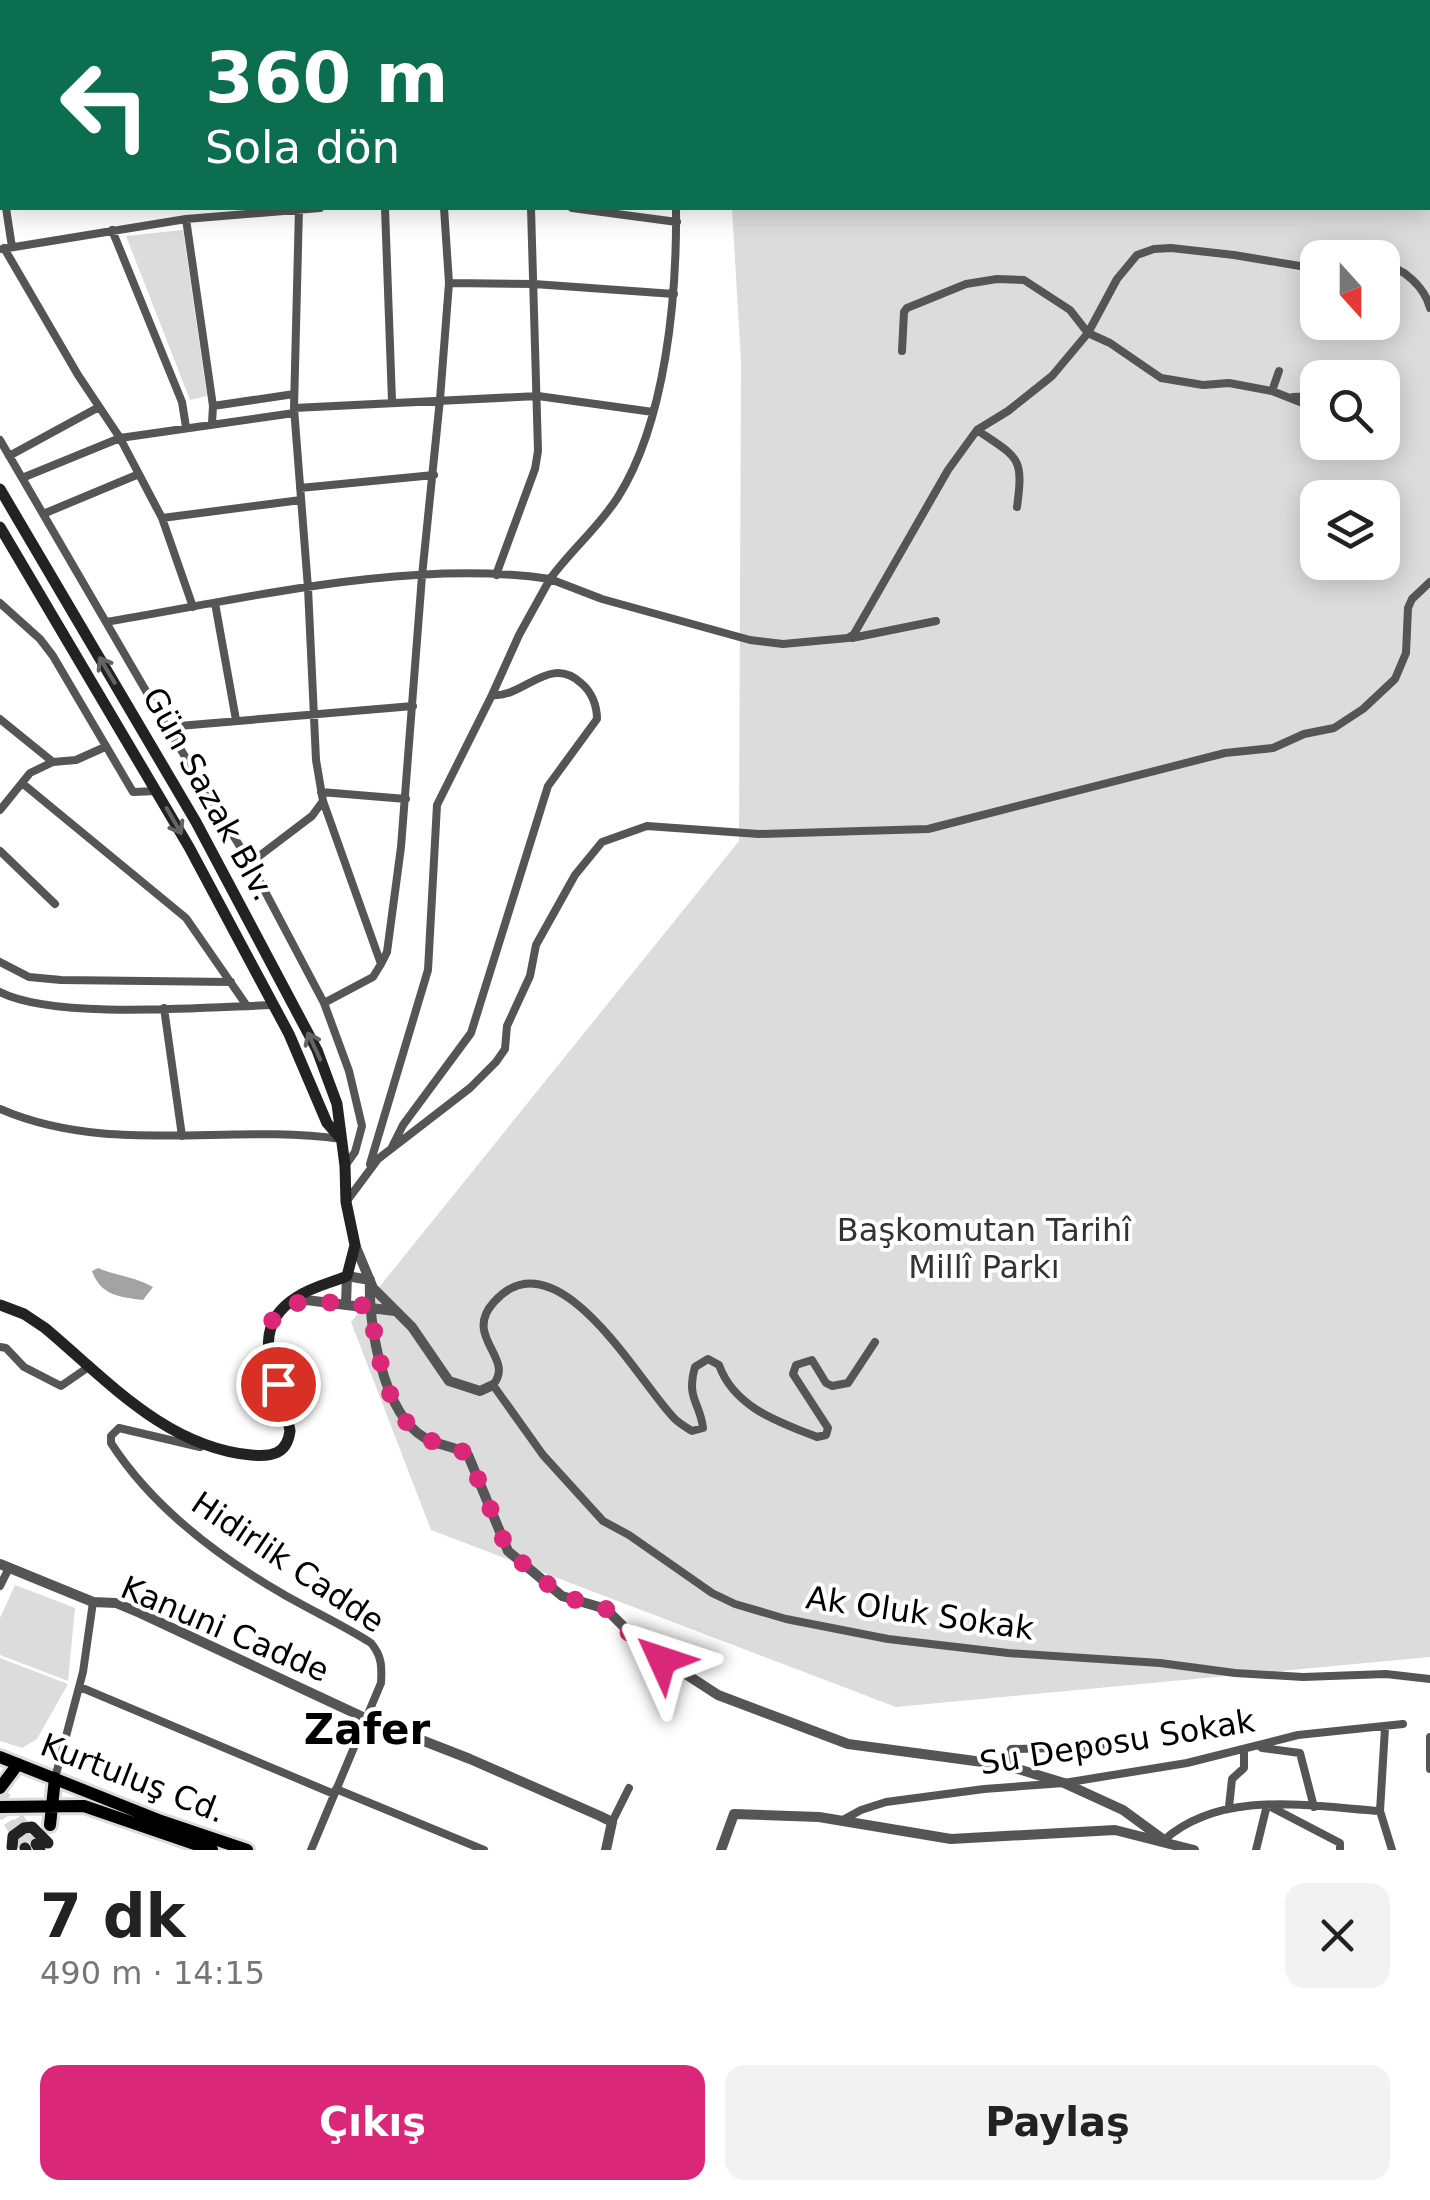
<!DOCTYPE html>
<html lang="tr">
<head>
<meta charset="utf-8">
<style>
  body { margin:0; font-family:"DejaVu Sans",sans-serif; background:#f2f2f2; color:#222; height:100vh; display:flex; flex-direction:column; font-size:38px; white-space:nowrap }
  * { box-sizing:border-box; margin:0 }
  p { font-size:32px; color:#767676 }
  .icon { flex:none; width:55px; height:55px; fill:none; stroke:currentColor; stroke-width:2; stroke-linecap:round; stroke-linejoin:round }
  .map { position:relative; height:1850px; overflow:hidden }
  .drawer { display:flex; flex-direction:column; background:#fff; flex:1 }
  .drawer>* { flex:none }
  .hud { position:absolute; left:0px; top:0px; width:1430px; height:210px; box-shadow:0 5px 25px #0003; background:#0b6e4f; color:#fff; overflow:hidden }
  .needle { width:65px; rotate:159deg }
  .tools { position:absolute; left:1300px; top:240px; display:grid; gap:20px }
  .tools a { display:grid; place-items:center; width:100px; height:100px; border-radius:20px; background:#fff; box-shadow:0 5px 25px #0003; font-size:50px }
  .pin { position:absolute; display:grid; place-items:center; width:85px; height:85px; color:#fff; margin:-42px; border:5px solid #fff; border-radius:50%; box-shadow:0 2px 10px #0007 }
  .me { position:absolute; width:110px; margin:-55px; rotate:312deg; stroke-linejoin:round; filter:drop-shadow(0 0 8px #0008) }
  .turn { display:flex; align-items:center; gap:35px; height:210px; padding:0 40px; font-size:45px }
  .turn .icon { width:130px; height:130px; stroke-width:2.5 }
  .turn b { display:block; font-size:70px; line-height:85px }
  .round { display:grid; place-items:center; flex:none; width:105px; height:105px; border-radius:20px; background:#f2f2f2 }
  .headline { display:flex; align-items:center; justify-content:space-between; height:170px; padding:0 40px }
  h1 { font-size:60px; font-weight:700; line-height:75px }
  .action { display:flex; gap:20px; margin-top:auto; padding:20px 40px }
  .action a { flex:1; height:115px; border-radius:20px; background:#db2777; color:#fff; font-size:40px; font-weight:700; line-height:115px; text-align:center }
  .action a+a { background:#f2f2f2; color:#222 }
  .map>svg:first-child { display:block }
  .green { fill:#dcdcdc; fill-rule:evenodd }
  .water { fill:#a3a3a3 }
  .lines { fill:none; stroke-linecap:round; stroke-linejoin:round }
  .secondary-tunnel { stroke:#d9d9d9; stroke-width:11; stroke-dasharray:11 5.5; stroke-linecap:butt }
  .primary-casing { stroke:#dbdbdb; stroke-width:18 }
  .minor { stroke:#555; stroke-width:8 }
  .tertiary { stroke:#555; stroke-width:10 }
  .secondary { stroke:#222; stroke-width:11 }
  .primary { stroke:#000; stroke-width:12 }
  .oneway { stroke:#646464 }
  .route { stroke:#db2777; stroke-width:18; stroke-dasharray:0 32.4 }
  .labels { text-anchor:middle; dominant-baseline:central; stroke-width:8; stroke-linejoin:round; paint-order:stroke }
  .street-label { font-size:32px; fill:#000; stroke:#fff }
  .park-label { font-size:32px; fill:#333; stroke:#fff }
  .district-label { font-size:42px; font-weight:bold; fill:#000; stroke:#fff }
</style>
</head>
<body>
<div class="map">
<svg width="1430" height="1850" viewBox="0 0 1430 1850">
  <rect width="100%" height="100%" fill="#fff"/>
  <path class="green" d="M328,0H1430V1657L896,1707L431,1530L351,1322L739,841L741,361L732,208H1428V2H328ZM1318,258H1382V322H1318ZM1318,378H1382V442H1318ZM1318,498H1382V562H1318Z
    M183,230L207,396L190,400L126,236Z
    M15,1585L75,1608L68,1681L0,1655V1618Z
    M0,1658L68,1684L37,1739L22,1748L0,1741Z"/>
  <path class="water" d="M98,1268C117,1276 136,1277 153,1287L143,1300C120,1297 101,1296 92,1271Z"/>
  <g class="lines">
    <path class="secondary-tunnel" d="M0,1790L36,1844
      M0,1808L25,1848"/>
    <g class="primary-casing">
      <path id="primary" d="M0,1757L161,1821L247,1850
        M0,1788L18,1764
        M0,1807L84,1806L212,1850
        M50,1825L55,1778"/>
    </g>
    <path class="minor" d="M293,2V0
      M0,15L2,16
      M0,174L2,189
      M6,208L12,247
      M299,208L294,408L308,588L316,760L323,801L381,964L373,977L324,1003
      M385,208L392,401
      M572,208L677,222
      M186,219L213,406L212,423
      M112,230L182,402L186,427
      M4,248L78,375L120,438L162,518L193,607
      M2,249L186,219L320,208
      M1382,265C1403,266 1425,288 1430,308
      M449,283L534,284L674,294
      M902,351L904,312L907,308L966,284L997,279L1024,280L1070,310L1088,333L1110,343L1161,378L1203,385L1229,383L1272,391L1318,409
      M1272,391L1279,371
      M1293,397L1318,396
      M213,406L294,394
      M294,408L538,396L653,412
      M977,430C1018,458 1024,456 1017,507
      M0,440L167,727L250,863L324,1003L349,1071L362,1126L355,1152L345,1166
      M9,456L99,407
      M22,478L120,438L294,413
      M300,488L434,475
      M43,514L139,474
      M162,518L301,500
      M496,575L535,469L538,451L531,208
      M0,603L40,639L53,656L133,792L157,791
      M215,603L236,720
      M106,622C243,599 413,558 550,579C571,550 599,527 618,497C666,421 677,296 676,208
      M852,638L936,621
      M492,695L519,635L550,579L602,599L750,640L783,644L848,638L854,634L948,470L977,430L1008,411L1052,376L1088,333L1117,279L1137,255L1154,249L1171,248L1234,255L1318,269
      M0,719L53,762L76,760L105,747
      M167,727L413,706
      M22,783L186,918L247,1006
      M321,792L406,799
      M0,810L30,773L53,762
      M0,851L55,904
      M250,863L312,816L323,801
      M0,962L29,977L61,980L231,982
      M381,964L387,952L401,847L422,576L440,399L449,283L444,208
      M0,992C54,1020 208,1007 273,1005
      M164,1008L182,1136
      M0,1109C108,1156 227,1123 341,1139
      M370,1164L428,970L437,805L492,695C524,698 549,654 581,683C592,692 597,706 597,719L548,786L471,1033L403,1125L392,1147
      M346,1202L378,1159L470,1088L496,1062L505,1049L507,1026L530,976L536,945L575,875L602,842L647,826L759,834L928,829L1225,753L1273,748L1304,734L1334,728L1363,709L1395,679L1406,653L1408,608L1412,599L1430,582
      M875,1342L848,1383L832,1386L826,1383L812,1360L796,1365L793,1374L828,1428L826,1435L817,1437C778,1422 734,1407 719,1365L708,1359L695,1367C686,1399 700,1402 703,1428L692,1431C686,1427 678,1423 673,1417C639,1382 557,1232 494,1302C462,1337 516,1358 493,1385L543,1455L603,1521L629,1535L712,1593L735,1604L786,1619L888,1639L1008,1653L1160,1663L1235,1673L1303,1677L1386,1674L1430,1679
      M0,1347L6,1348L24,1367L61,1386L90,1366
      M200,1447L119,1428L111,1436V1443C153,1508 217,1556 283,1594C312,1611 343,1625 371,1643C382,1656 382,1667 381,1683L311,1850
      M0,1586L8,1570
      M80,1687L334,1794
      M1385,1728L1380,1811L1392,1850
      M1430,1737V1769
      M1262,1748L1300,1753L1314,1807
      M1005,1765L1011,1749L1101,1747
      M55,1778L83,1672L93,1602
      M336,1789L484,1850
      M1229,1807L1232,1779L1244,1768V1750
      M841,1821L861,1810L886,1802L984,1789L1064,1783L1187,1763L1298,1735L1403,1724
      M612,1822L629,1788
      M1164,1840C1222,1789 1308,1806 1380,1811
      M1256,1850L1267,1805L1340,1843V1850"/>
    <path class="tertiary" d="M0,137H2
      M355,1245L373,1288L412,1327L449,1381L480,1391L493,1385
      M288,1304L306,1300L395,1311
      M346,1304L347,1276L370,1280C368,1324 383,1414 425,1438C438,1446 454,1445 468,1455L508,1551L562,1596L606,1609L644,1647L718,1695L848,1744L1005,1765L1064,1783L1123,1810L1164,1840
      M0,1564L93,1602L116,1603L140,1613L365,1718L470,1759L600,1816L612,1822L606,1850
      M721,1850L734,1814L819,1817L951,1839L1115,1830L1194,1850"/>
    <path class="secondary" d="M0,489L196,822L317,1050L337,1104L345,1166L346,1202L355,1245L347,1276C331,1283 311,1287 297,1297C242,1331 282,1383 290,1431C287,1454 272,1457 251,1455C166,1447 107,1380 45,1328L24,1314L0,1305
      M0,527L189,847L289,1034L327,1123L341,1139
      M36,1844L40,1850
      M12,1847L13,1836L24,1828L32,1827L48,1843
      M25,1848L26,1850"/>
    <use href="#primary" class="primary"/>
  </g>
  <defs><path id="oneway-shaft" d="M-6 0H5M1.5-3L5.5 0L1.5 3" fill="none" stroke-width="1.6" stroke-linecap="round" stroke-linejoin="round" transform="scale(2.5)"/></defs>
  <g class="oneway">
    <use href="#oneway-shaft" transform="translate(107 670) rotate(-121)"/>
    <use href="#oneway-shaft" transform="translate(174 821) rotate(60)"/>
    <use href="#oneway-shaft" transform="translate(314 1046) rotate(-115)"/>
  </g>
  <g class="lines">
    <path class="route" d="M278,1384C249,1289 296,1299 369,1306C379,1349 382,1410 423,1437C437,1445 454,1445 468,1455L508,1551L562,1596L606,1609L632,1636L662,1660"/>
  </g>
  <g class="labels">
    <g class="street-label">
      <text transform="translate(209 794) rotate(61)">Gün Sazak Blv.</text>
      <text transform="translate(288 1562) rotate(34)">Hidirlik Cadde</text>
      <text transform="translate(920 1613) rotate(8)">Ak Oluk Sokak</text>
      <text transform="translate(225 1629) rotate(23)">Kanuni Cadde</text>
      <text transform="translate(1117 1742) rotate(-9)">Su Deposu Sokak</text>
      <text transform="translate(133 1778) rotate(21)">Kurtuluş Cd.</text>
    </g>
    <g class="park-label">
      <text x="984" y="1230">Başkomutan Tarihî<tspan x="984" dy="37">Millî Parkı</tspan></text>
    </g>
    <g class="district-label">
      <text x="367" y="1729">Zafer</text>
    </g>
  </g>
</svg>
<div class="tools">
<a><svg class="needle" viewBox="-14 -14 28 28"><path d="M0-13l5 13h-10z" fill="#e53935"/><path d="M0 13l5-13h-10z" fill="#767676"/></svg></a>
<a><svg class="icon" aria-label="search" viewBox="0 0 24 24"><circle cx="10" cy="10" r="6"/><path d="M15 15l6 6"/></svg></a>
<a><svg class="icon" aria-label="layers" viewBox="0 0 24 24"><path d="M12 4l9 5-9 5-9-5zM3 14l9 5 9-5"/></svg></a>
</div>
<div class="pin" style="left:278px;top:1384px;background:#d93025"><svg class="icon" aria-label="arrive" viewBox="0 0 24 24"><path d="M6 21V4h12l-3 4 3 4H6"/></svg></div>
<svg class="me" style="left:662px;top:1660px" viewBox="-20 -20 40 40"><path d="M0-17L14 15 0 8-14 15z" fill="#db2777" stroke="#fff" stroke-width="4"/></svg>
<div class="hud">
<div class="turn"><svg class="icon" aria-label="left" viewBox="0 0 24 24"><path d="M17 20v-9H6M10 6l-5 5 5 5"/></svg><div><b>360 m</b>Sola dön</div></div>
</div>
</div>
<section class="drawer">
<div class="headline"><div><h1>7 dk</h1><p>490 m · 14:15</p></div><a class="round"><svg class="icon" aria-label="close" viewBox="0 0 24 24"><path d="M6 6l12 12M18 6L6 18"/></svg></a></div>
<div class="action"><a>Çıkış</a><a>Paylaş</a></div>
</section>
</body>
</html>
